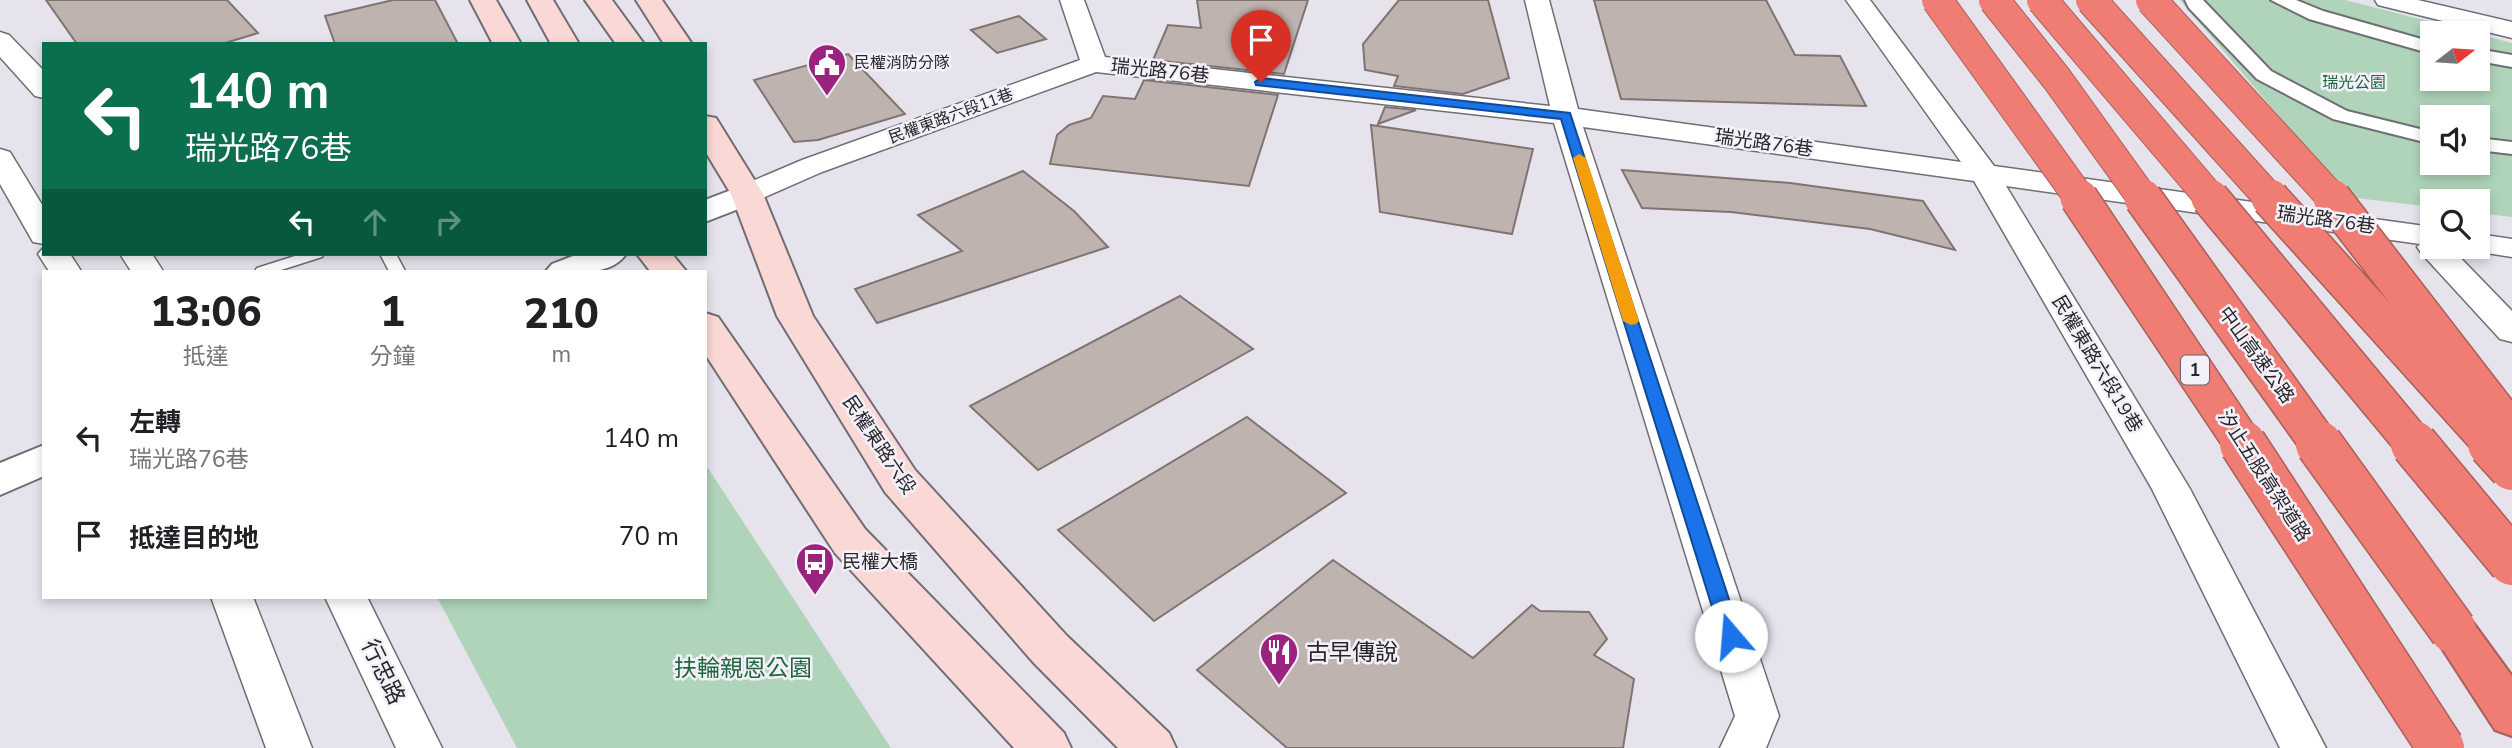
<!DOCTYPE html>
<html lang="zh-TW">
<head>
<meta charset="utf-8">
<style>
  body { margin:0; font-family:"Nunito Sans","Noto Sans TC",sans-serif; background:#f6f6f6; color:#202124; height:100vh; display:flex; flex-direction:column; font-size:26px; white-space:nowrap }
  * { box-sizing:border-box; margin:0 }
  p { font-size:23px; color:#757577 }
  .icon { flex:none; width:38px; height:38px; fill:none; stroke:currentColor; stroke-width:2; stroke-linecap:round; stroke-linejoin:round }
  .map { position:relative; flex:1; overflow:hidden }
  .sheet { position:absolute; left:42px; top:270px; width:665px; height:329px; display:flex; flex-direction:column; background:#fff; border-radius:0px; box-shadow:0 4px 10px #0003 }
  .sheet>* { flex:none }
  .hud { position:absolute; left:42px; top:42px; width:665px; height:214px; border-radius:0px; box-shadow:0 4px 10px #0003; background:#0b6e4f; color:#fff; overflow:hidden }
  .needle { width:46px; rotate:73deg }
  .buttons { position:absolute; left:2420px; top:21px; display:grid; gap:14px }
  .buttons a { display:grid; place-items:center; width:70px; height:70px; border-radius:0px; background:#fff; box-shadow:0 4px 10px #0003; font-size:35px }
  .pin { position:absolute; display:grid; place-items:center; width:60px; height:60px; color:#fff; margin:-72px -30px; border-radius:50% 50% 50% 0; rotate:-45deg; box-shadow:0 0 7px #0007 }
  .pin .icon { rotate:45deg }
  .me { position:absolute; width:77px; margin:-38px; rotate:342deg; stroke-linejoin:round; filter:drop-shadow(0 0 5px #0008) }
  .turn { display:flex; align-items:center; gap:24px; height:147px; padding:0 28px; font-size:32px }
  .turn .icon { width:91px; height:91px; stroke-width:2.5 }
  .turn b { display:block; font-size:49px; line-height:60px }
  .lanes { display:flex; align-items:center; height:66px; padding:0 28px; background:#0003; justify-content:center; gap:35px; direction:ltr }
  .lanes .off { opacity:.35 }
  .eta { display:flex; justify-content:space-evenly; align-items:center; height:119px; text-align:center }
  .eta b { font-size:42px; font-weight:800; line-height:49px }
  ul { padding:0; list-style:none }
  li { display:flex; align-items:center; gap:21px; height:98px; padding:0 28px }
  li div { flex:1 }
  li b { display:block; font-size:26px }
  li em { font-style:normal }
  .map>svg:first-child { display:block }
  .green { fill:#afd4ba; fill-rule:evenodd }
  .building { fill:#beb3af; stroke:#7f7471; stroke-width:2 }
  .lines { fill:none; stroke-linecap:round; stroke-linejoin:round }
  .service-casing { stroke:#706d75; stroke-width:3 }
  .pedestrian-casing { stroke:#706d75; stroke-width:4 }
  .minor-casing { stroke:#706d75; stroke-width:3 }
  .tertiary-casing { stroke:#706d75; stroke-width:4 }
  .secondary-casing { stroke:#706d75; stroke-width:4 }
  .motorway-casing { stroke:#a95f59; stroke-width:4 }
  .service { fill:#fff; fill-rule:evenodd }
  .pedestrian { fill:#fff; fill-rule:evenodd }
  .minor { fill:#fff; fill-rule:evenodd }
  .tertiary { fill:#fff; fill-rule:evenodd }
  .secondary { fill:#fad8d5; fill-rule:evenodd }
  .motorway { fill:#ef7d73; fill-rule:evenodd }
  .motorway-bridge-far2-casing { stroke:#a95f59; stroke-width:32; stroke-linecap:butt }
  .motorway-bridge-far1-casing { stroke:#a95f59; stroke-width:40; stroke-linecap:butt }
  .motorway-bridge-casing { stroke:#a95f59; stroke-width:49; stroke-linecap:butt }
  .motorway-bridge-far2 { stroke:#ef7d73; stroke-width:30 }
  .motorway-bridge-far1 { stroke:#ef7d73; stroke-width:37 }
  .motorway-bridge { stroke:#ef7d73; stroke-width:46 }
  .route { fill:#1a73e8; stroke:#114b97; stroke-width:2 }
  .slow { fill:#f59e0b }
  .labels { text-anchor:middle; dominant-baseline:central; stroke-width:5; stroke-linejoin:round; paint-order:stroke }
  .far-poi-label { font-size:16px; fill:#28272a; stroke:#f4f0fa; text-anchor:start }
  .far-park-label { font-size:16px; fill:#20673e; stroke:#f4f0fa }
  .far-street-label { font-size:16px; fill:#28272a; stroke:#f4f0fa }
  .shield { fill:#f4f0fa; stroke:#656368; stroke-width:2 }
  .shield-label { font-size:18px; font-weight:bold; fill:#28272a }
  .street-label { font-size:19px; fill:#28272a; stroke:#f4f0fa }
  .poi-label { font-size:19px; fill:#28272a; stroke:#f4f0fa; text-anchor:start }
  .near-poi-label { font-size:23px; fill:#28272a; stroke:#f4f0fa; text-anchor:start }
  .near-park-label { font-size:23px; fill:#20673e; stroke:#f4f0fa }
  .near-street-label { font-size:23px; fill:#28272a; stroke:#f4f0fa }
</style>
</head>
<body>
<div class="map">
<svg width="2512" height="748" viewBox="0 0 2512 748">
  <rect width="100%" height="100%" fill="#e7e3ed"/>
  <path class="green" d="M2180,0H2345L2475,33H2432V79H2478V34L2512,43V217L2478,213V201H2432V207L2348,197ZM2432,117H2478V163H2432Z
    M708,468L891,748H517L437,597H705V470Z"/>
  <path class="building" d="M46,0H227L258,33L222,44H77Z
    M393,0H435L458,44H335L325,16Z
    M1197,0H1308L1284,74L1153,60L1168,25L1201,28Z
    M1399,0H1488L1509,78L1463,94L1394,86L1398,76L1365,70L1363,44Z
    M1594,0H1766L1795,55L1840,56L1866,106L1621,99Z
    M1019,16L1046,39L997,53L971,30Z
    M848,54L905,114L818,140L794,142L754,80Z
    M1144,80L1278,95L1249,186L1050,164L1057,135L1069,125L1091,118L1103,96L1135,99Z
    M1385,107L1416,110L1378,124Z
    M1371,125L1533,149L1512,234L1380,212Z
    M1622,170L1790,183L1923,201L1955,250L1870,229L1731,212L1642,208Z
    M1023,171L1074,211L1108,247L877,323L855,289L962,251L918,215Z
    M1180,296L1253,349L1038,470L970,406Z
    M1247,417L1346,493L1154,621L1058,530Z
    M1333,560L1473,658L1532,605L1540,611L1589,612L1607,639L1594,655L1634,679L1623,748H1287L1197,670Z"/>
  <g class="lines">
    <g class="service-casing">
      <path id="service" d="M301,254H324L322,257L278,271H255L257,268Z
        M380,254H396L405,271H389Z"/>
    </g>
    <g class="pedestrian-casing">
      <path id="pedestrian" d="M2185,0H2203L2271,71L2347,111L2432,132V144L2333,119L2257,79L2189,8Z
        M2271,0H2296L2323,11L2432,42V54L2309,19Z
        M2478,49L2512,55V67L2478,61Z
        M2478,138L2512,142V154L2478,150Z"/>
    </g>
    <g class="minor-casing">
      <path id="minor" d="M1060,0H1084L1105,57L1550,106L1525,0H1549L1578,109L1961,162L1846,0H1870L1994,166L2432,227V247H2450L2512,311V342L2500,339L2422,254L2417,247L2420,244L2006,186L2190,489L2326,748H2280L2152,489L1974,181L1583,127L1779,716L1766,748H1720L1735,716L1554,123L1096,72L822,172L758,200L747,203L736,200L732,194L736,188L802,160L1080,60Z
        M2375,0H2418L2512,22V38L2378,5Z
        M0,32L9,35L44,71V98L35,96L0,57Z
        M0,149L10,152L44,208V244L33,242L0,184Z
        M2478,234L2512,239V257L2467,250L2465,247H2478Z
        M44,247V254H70L81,271H49L38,254Z
        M120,254H152L163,271H131Z
        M211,597H253L312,748H266Z
        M325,597H367L442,748H396Z"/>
    </g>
    <g class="tertiary-casing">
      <path id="tertiary" d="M747,184L759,187L763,194L759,201L705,222V200Z
        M578,254H626C611,277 571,272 546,271L552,264Z
        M44,445V476L0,495V463Z"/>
    </g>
    <g class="secondary-casing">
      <path id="secondary" d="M470,0H496L521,44H493Z
        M527,0H553L579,44H551Z
        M585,0H612L644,44H616Z
        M636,0H662L692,44H664Z
        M705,116L716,118L763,194L813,316L915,470L1067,636L1169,733L1176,748H1118L1033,662L885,492L777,316L731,194L705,151Z
        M637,254H672L686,271H650Z
        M705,313L718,317L865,529L1064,733L1071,748H1014L835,553L705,354Z"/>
    </g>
    <g class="motorway-casing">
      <path id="motorway" d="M2453,612L2469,617L2512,676V736L2495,730L2430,630L2437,617Z"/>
    </g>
    <use href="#service" class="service"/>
    <use href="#pedestrian" class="pedestrian"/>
    <use href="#minor" class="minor"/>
    <use href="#tertiary" class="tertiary"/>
    <use href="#secondary" class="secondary"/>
    <use href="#motorway" class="motorway"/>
    <g class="motorway-bridge-far2-casing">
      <path id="motorway-bridge-far2" d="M1937,0L2081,200
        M1994,0L2057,79L2144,200
        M2042,0L2212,200
        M2091,0L2271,200
        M2151,0L2334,200"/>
    </g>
    <g class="motorway-bridge-far1-casing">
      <path id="motorway-bridge-far1" d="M2079,198L2244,445
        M2143,198L2320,445
        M2210,198L2415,445
        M2270,198L2493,445
        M2332,198L2512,431"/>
    </g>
    <g class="motorway-bridge-casing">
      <path id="motorway-bridge" d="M2243,444L2441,748
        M2319,444L2453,630
        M2414,444L2512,562
        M2491,444L2512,467"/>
    </g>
    <use href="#motorway-bridge-far2" class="motorway-bridge-far2"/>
    <use href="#motorway-bridge-far1" class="motorway-bridge-far1"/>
    <use href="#motorway-bridge" class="motorway-bridge"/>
  </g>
  <path class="route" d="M1261,78L1570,113L1741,636L1738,642H1724L1721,636L1561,119L1256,85L1255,82Z"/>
  <path class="slow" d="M1579,154L1586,158L1639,321L1636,324L1631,325L1623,321L1573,158Z"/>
  <defs>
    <g id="civic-pin" transform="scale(2.0125)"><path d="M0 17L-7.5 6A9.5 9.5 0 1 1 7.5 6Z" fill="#99237e" stroke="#f4f0fa"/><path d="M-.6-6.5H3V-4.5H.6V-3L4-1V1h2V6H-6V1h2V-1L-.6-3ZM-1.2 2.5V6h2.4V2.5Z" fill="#fff"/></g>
    <g id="bus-pin" transform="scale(2.0125)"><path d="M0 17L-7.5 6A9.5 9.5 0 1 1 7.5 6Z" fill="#99237e" stroke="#f4f0fa"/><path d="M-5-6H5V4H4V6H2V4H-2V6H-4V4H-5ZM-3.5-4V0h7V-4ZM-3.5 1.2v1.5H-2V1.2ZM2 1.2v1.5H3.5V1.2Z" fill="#fff"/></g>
    <g id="restaurant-pin" transform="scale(2.0125)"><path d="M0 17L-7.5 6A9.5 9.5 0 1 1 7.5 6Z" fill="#99237e" stroke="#f4f0fa"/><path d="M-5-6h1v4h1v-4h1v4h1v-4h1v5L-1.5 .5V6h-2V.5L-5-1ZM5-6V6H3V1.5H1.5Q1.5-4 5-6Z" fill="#fff"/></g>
  </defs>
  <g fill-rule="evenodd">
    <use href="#civic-pin" x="827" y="63"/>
    <use href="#bus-pin" x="815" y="562"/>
    <use href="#restaurant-pin" x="1279" y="652"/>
  </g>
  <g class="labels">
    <g class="far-poi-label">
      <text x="854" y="63">民權消防分隊</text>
    </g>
    <g class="far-park-label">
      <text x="2354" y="83">瑞光公園</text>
    </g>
    <g class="far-street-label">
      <text transform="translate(951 116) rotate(-20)">民權東路六段11巷</text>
    </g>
    <rect class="shield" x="2181" y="355.5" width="28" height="29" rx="5"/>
    <g class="shield-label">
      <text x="2195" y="370">1</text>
    </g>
    <g class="street-label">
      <text transform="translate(1160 71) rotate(6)">瑞光路76巷</text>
      <text transform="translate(1764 143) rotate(8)">瑞光路76巷</text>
      <text transform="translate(2326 220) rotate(8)">瑞光路76巷</text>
      <text transform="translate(2256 355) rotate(54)">中山高速公路</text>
      <text transform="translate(2097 364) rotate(59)">民權東路六段19巷</text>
      <text transform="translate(879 445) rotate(56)">民權東路六段</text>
      <text transform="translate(2264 476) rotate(57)">汐止五股高架道路</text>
    </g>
    <g class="poi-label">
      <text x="842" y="562">民權大橋</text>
    </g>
    <g class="near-poi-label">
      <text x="1306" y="652">古早傳說</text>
    </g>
    <g class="near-park-label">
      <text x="743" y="668">扶輪親恩公園</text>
    </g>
    <g class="near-street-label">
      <text transform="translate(383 672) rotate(64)">行忠路</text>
    </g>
  </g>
</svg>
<div class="buttons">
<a><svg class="needle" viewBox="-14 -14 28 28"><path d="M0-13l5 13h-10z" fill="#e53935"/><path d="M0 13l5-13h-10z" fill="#757577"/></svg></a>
<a><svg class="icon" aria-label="sound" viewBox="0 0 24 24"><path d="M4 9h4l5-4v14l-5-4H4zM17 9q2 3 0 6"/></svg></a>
<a><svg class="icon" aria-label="search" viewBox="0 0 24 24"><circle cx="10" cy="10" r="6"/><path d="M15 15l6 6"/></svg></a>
</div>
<div class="pin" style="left:1261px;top:82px;background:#d93025"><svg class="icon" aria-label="arrive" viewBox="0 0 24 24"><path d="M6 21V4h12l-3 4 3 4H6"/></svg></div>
<svg class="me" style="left:1731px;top:636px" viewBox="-20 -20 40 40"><circle r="19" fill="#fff"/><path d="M0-13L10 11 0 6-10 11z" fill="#1a73e8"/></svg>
<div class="hud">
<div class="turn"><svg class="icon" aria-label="left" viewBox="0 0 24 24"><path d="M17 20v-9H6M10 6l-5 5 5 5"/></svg><div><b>140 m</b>瑞光路76巷</div></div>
<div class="lanes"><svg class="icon" aria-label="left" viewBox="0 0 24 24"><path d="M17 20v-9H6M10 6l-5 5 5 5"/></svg><svg class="icon off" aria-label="ahead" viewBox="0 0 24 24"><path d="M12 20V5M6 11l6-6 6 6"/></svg><svg class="icon off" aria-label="right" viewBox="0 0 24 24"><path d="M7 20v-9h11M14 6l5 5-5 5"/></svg></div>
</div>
<section class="sheet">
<div class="eta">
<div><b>13:06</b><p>抵達</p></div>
<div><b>1</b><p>分鐘</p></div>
<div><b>210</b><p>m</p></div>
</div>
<ul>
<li><svg class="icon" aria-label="left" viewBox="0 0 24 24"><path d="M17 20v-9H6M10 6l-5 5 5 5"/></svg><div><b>左轉</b><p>瑞光路76巷</p></div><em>140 m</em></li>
<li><svg class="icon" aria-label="arrive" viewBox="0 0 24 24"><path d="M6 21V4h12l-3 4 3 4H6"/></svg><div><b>抵達目的地</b></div><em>70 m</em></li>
</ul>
</section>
</div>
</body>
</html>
